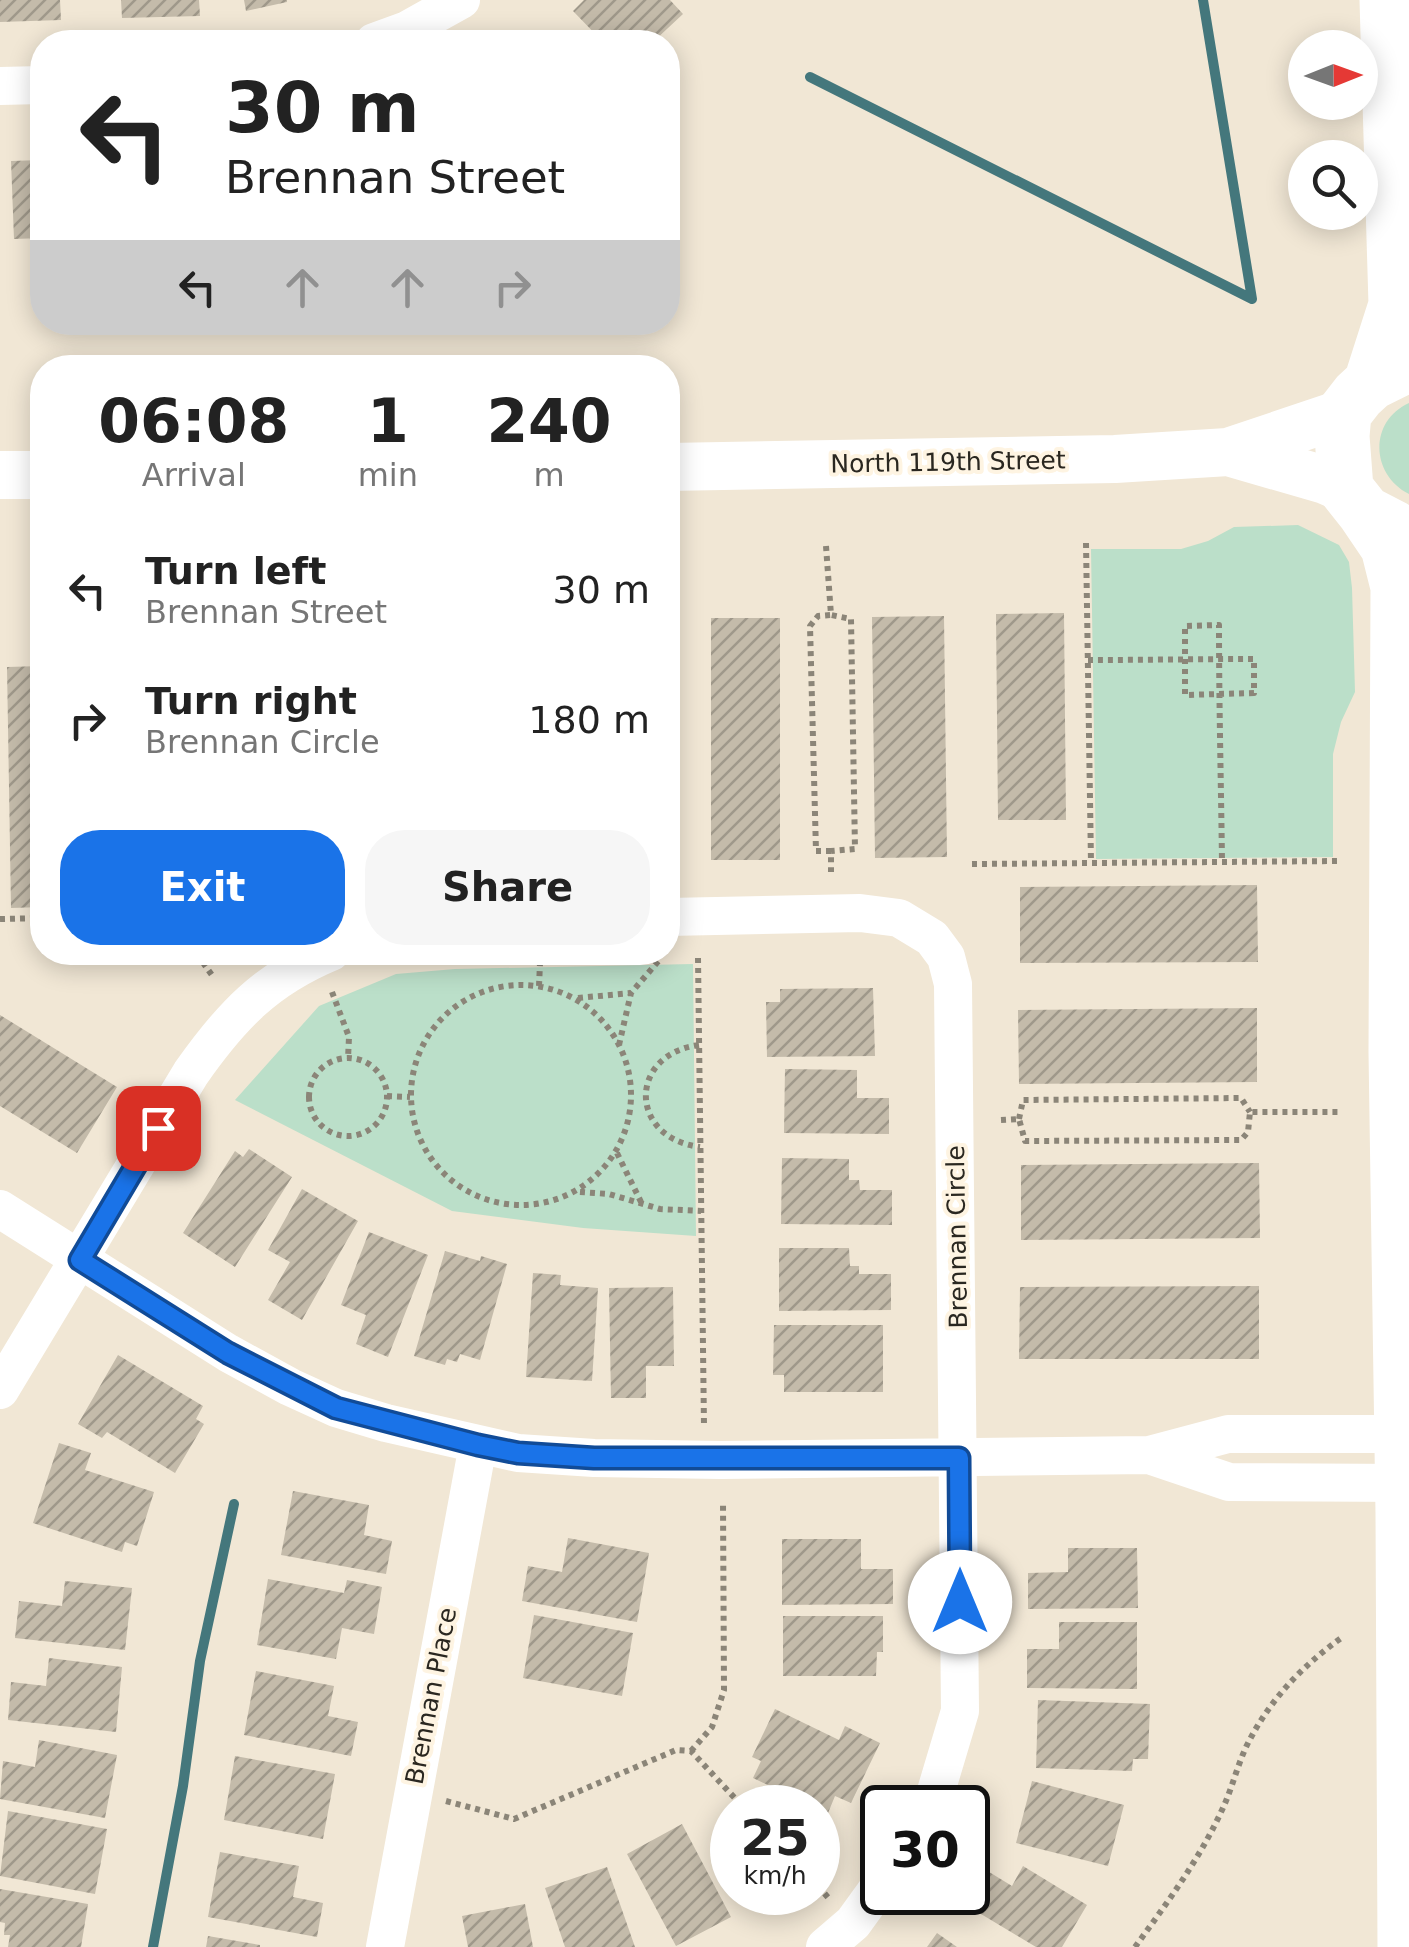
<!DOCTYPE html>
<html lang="en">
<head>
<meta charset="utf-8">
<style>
  body { margin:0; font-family:"DejaVu Sans",sans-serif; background:#f6f6f6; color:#222; height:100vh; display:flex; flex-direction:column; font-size:38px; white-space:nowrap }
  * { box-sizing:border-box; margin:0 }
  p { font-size:32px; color:#767676 }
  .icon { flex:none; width:55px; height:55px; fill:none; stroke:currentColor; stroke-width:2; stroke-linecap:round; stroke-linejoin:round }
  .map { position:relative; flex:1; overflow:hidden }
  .drawer { position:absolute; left:30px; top:355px; width:650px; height:610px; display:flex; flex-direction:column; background:#fff; border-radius:40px; box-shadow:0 5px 25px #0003 }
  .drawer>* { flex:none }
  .hud { position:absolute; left:30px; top:30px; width:650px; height:305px; border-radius:40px; box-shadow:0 5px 25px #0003; background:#fff; color:#222; overflow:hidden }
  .needle { width:65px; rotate:89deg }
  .buttons { position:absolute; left:1288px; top:30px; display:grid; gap:20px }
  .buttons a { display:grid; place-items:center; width:90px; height:90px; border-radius:50%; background:#fff; box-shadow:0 5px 25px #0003; font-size:50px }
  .speed { position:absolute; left:710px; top:1785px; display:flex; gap:20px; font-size:50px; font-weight:700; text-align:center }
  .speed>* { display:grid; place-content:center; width:130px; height:130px; border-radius:50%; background:#fff; box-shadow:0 5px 25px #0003; line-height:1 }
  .speed small { font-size:25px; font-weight:400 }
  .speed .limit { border:5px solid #111; border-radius:15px; background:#fff; color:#111 }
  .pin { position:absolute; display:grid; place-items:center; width:85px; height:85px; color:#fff; margin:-42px; border-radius:20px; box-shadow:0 5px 15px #0006 }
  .me { position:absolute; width:110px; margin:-55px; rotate:0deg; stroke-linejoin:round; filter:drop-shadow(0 0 8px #0008) }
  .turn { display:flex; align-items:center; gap:35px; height:210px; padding:0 30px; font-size:45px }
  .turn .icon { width:130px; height:130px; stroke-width:2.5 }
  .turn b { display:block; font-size:70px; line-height:85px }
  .lanes { display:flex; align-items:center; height:95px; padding:0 30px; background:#0003; justify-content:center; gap:50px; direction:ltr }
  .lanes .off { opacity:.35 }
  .eta { display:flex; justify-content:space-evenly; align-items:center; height:170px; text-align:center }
  .eta b { font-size:60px; font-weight:700; line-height:70px }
  .button { display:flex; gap:20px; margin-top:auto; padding:20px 30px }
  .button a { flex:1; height:115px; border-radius:40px; background:#1a73e8; color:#fff; font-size:40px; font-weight:700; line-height:115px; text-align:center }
  .button a+a { background:#f6f6f6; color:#222 }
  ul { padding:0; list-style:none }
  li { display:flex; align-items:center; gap:30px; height:130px; padding:0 30px }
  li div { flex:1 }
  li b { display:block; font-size:38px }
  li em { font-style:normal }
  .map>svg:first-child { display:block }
  .green { fill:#bbdfc9 }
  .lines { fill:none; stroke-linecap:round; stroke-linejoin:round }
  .stream { stroke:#44777c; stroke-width:10 }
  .building { fill:url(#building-hatch) }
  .path { stroke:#8b8578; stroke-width:6; stroke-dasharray:5 5; stroke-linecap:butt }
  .minor { stroke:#fff; stroke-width:38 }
  .tertiary { stroke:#fff; stroke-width:48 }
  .secondary { stroke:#fff; stroke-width:55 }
  .route-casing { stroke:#114b97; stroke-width:25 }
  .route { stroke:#1a73e8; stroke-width:18 }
  .labels { text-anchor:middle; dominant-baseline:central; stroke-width:8; stroke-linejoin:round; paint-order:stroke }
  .street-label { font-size:25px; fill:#2a2720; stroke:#fef4e2 }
</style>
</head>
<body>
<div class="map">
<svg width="1409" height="1947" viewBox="0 0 1409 1947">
  <defs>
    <pattern id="building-hatch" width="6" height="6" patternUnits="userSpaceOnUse" patternTransform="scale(2.5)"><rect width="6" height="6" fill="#c4bbaa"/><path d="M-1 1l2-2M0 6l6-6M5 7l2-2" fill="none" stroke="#9f988a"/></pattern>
  </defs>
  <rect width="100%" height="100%" fill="#f1e7d5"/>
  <path class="green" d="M1409,403V494C1370,474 1369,421 1409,403Z
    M1298,525L1339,545L1349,562L1352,588L1355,692L1341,722L1333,754V857L1096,859L1091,549H1181L1208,541L1234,527Z
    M693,964L696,1236L583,1228L452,1211L235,1100L319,1006L396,974L455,969Z"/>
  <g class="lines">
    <path class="stream" d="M1203,0L1252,299
      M810,77L1252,299
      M153,1947L183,1786L200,1661L234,1504"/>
  </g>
  <path class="building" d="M0,0H60L61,20L0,22Z
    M121,0H199L200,16L122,18Z
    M244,0H287V2L246,11Z
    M584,0H670L683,14L653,42H603L573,11Z
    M42,160V238L14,239L11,161Z
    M1064,613L1066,820H998L996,614Z
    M944,616L947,857L875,858L872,617Z
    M711,618H780V860H711Z
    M42,666V907L11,908L7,667Z
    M1257,885L1258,962L1020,963V887Z
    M873,988L875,1056L767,1057L766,1002H780V989Z
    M1257,1008V1082L1019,1084L1018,1010Z
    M0,1015L117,1087L77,1153L0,1106Z
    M785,1069L857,1070V1098H889V1134L784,1133Z
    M249,1149L292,1177L235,1267L183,1233L235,1151L243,1157Z
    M782,1158L849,1159V1180H859L860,1190H892V1225L781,1224Z
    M1259,1163L1260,1238L1021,1240V1165Z
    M302,1189L358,1221L302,1320L268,1300L290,1262L268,1250Z
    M369,1232L428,1255L388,1357L356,1344L366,1315L341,1305Z
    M779,1248H849L850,1266H859V1274H891V1310L779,1311Z
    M445,1251L480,1261L481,1256L507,1264L480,1360L460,1354L457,1362L447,1359L445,1365L414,1356Z
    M533,1273L561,1275L560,1285L598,1288L592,1381L526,1377Z
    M1259,1286V1359H1019L1020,1287Z
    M673,1287L674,1366H646V1398H611L609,1288Z
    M774,1325H883V1392H784V1375H773Z
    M118,1355L203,1406L196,1419L204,1424L175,1473L107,1432L102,1438L78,1424Z
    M59,1443L91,1453L85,1470L154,1492L137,1546L125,1542L122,1552L33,1523Z
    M293,1491L369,1505L364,1535L392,1541L386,1574L281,1555Z
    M568,1538L649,1553L637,1622L522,1601L528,1566L562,1572Z
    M782,1539H861V1569H893V1604L782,1605Z
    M1068,1548H1137L1138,1608L1028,1609V1573L1068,1572Z
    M268,1579L344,1593L347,1580L382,1587L374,1634L342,1628L336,1659L257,1645Z
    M65,1581L132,1588L125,1650L15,1638L19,1601L62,1606Z
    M534,1615L633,1633L622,1696L523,1678Z
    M783,1616H883V1652H877L876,1676H783Z
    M1059,1622H1137V1689L1027,1688V1649H1059Z
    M49,1658L122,1667L116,1732L8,1720L11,1682L46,1686Z
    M256,1671L334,1686L328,1716L358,1722L351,1756L244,1735Z
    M1038,1700L1150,1704L1148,1759H1133L1132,1771L1036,1768Z
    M775,1709L839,1740L845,1726L880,1743L851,1803L835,1796L828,1813L753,1778L761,1761L752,1757Z
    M39,1740L117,1755L105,1818L0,1799L3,1761L35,1767Z
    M235,1756L335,1774L323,1839L224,1820Z
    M1032,1781L1124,1805L1108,1866L1016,1843Z
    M8,1811L107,1829L95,1894L0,1876Z
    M682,1824L731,1917L676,1946L627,1854Z
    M220,1852L299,1866L293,1897L323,1903L317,1937L208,1917Z
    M1023,1866L1087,1905L1062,1947H1036L961,1902L981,1867L1012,1886Z
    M607,1867L635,1947H565L545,1888Z
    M0,1889L88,1904L81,1947H8L10,1935H4L5,1923L0,1922Z
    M525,1904L533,1947H468L462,1916Z
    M937,1933L957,1947H927Z
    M208,1936L260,1945V1947H206Z"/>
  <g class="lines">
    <path class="path" d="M1086,543L1091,863
      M826,546L831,615L851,619L855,849L831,851V872
      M1088,660C1143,660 1199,659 1254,659V693L1185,695V626L1219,625C1219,704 1221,783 1222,862
      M831,851H816L810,626L818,616L831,615
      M972,864L1341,861
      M0,919L42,918
      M205,952L204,964L214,978
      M698,958L704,1426
      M411 1095a110 110 0 1 1 220 0a110 110 0 1 1-220 0Z
      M539,986L540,963
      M332,992L349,1037L348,1059
      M578,998L631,993L661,958
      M619,1045L631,993
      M699,1045C628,1054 628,1138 700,1147
      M309 1097a39 39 0 1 1 78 0a39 39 0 1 1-78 0Z
      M387,1096L410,1097
      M1019,1119L1023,1100L1241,1098L1250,1112
      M1001,1120L1019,1119L1025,1141L1241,1140L1248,1132L1250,1112H1342
      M617,1153L641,1202
      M580,1192L609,1194L660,1209L701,1211
      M691,1751L712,1727L724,1690L723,1501
      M446,1801L514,1819L676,1750L691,1751L744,1808
      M818,1886L831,1901
      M1135,1947C1167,1903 1199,1860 1222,1810C1232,1789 1237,1766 1247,1745C1270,1699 1303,1665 1344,1636"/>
    <path class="minor" d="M374,42L407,30L461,0
      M0,86L42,85
      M668,917L860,913L899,918L932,938L946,957L953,984L960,1711L931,1808
      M0,1209L228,1353L290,1387L336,1408L386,1423L518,1453L594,1458L721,1460L1149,1455L1228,1434H1409
      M0,1390L191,1073C231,1016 266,979 331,952
      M1149,1455L1229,1482L1409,1483
      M385,1947L478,1445
      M825,1947L853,1923L882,1883"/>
    <path class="tertiary" d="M1228,452L1325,480L1346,489
      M668,467L1115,459L1228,452L1344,413
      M0,475H42"/>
    <path class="secondary" d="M1371,383L1396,305L1387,0
      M1365,513L1388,547L1398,587L1396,1052L1403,1513L1405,1947
      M1394,528L1365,513L1346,489L1342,436L1344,413L1358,395L1371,383L1401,368"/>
  </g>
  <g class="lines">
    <g class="route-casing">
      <path id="route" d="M158,1128L80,1260L228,1353L336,1408L478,1445L518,1453L594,1458H959L960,1602"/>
    </g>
    <use href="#route" class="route"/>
  </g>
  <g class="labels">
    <g class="street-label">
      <text transform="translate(948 462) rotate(-1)">North 119th Street</text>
      <text transform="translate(957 1237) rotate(-91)">Brennan Circle</text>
      <text transform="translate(431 1696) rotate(-79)">Brennan Place</text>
    </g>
  </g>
</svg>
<div class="buttons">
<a><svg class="needle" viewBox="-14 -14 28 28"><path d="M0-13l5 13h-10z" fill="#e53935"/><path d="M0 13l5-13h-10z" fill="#767676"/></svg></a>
<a><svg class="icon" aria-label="search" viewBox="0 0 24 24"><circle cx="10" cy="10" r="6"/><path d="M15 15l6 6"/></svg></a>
</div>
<div class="speed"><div>25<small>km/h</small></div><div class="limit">30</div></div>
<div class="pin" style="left:158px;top:1128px;background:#d93025"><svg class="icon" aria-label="arrive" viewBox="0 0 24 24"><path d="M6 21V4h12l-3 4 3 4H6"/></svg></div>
<svg class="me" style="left:960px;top:1602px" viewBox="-20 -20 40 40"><circle r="19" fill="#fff"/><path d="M0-13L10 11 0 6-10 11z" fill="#1a73e8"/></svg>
<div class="hud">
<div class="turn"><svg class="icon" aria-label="left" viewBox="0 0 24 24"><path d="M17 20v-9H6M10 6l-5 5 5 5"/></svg><div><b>30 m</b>Brennan Street</div></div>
<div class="lanes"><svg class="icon" aria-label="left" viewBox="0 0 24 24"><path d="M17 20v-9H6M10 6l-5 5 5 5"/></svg><svg class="icon off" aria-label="ahead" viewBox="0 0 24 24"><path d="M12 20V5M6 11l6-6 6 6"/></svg><svg class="icon off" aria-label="ahead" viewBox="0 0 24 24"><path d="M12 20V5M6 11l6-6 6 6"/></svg><svg class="icon off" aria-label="right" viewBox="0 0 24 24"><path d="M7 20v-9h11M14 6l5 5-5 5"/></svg></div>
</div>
<section class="drawer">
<div class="eta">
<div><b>06:08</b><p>Arrival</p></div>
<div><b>1</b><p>min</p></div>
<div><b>240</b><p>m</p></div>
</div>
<ul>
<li><svg class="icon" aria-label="left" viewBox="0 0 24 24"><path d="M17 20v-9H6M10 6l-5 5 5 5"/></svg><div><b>Turn left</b><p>Brennan Street</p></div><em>30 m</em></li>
<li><svg class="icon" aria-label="right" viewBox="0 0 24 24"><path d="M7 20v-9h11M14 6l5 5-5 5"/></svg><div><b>Turn right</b><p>Brennan Circle</p></div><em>180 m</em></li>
</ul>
<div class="button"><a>Exit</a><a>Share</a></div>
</section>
</div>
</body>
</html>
